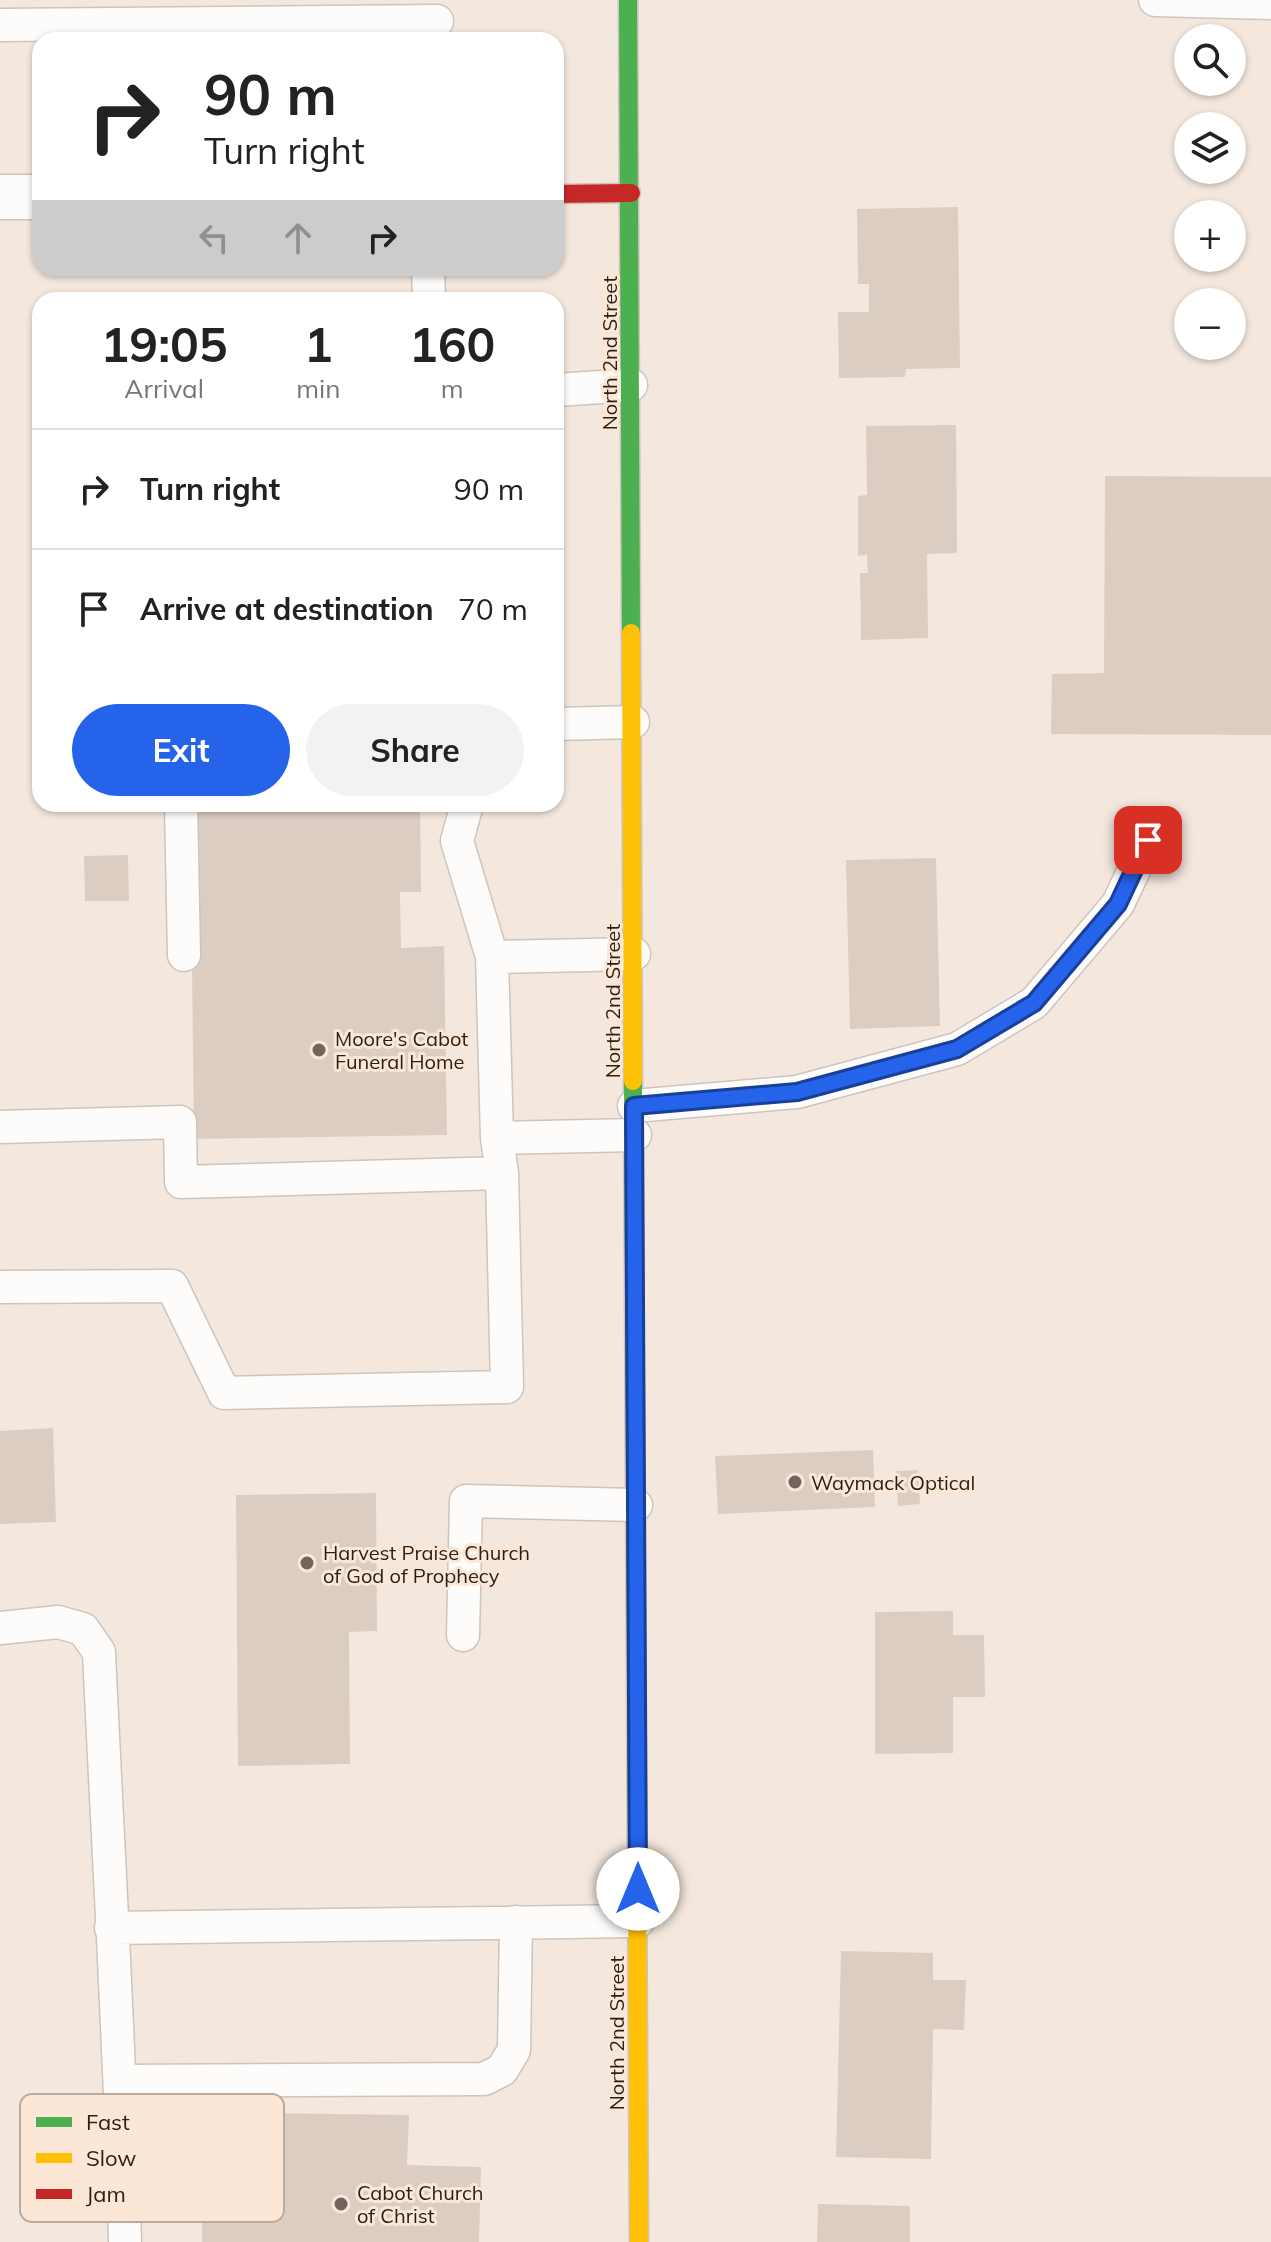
<!DOCTYPE html>
<html lang="en">
<head>
<meta charset="utf-8">
<style>
  body { margin:0; font-family:Mulish,sans-serif; background:#f2f2f2; color:#222; height:100vh; display:flex; flex-direction:column; font-size:30px; white-space:nowrap }
  * { box-sizing:border-box; margin:0 }
  p { font-size:26px; color:#767676 }
  .icon { flex:none; width:44px; height:44px; fill:none; stroke:currentColor; stroke-width:2; stroke-linecap:round; stroke-linejoin:round }
  .map { position:relative; flex:1; overflow:hidden }
  .sheet { position:absolute; left:32px; top:292px; width:532px; height:520px; display:flex; flex-direction:column; background:#fff; border-radius:24px; box-shadow:0 2px 6px #0004 }
  .sheet>* { flex:none }
  .guide { position:absolute; left:32px; top:32px; width:532px; height:244px; border-radius:24px; box-shadow:0 2px 6px #0004; background:#fff; color:#222; overflow:hidden }
  .tools { position:absolute; left:1174px; top:24px; display:grid; gap:16px }
  .tools a { display:grid; place-items:center; width:72px; height:72px; border-radius:50%; background:#fff; box-shadow:0 2px 6px #0004; font-size:40px }
  .pin { position:absolute; display:grid; place-items:center; width:68px; height:68px; color:#fff; margin:-34px; border-radius:16px; box-shadow:0 4px 12px #0006 }
  .me { position:absolute; width:88px; margin:-44px; rotate:0deg; stroke-linejoin:round; filter:drop-shadow(0 0 6px #0008) }
  .turn { display:flex; align-items:center; gap:28px; height:168px; padding:0 40px; font-size:36px }
  .turn .icon { width:104px; height:104px; stroke-width:2.5 }
  .turn b { display:block; font-size:56px; line-height:68px }
  .lanes { display:flex; align-items:center; height:76px; padding:0 40px; background:#0003; justify-content:center; gap:40px; direction:ltr }
  .lanes .off { opacity:.35 }
  .eta { display:flex; justify-content:space-evenly; align-items:center; height:136px; text-align:center }
  .eta b { font-size:48px; font-weight:700; line-height:56px }
  .primary-button { display:flex; gap:16px; margin-top:auto; padding:16px 40px }
  .primary-button a { flex:1; height:92px; border-radius:48px; background:#2563eb; color:#fff; font-size:32px; font-weight:700; line-height:92px; text-align:center }
  .primary-button a+a { background:#f2f2f2; color:#222 }
  ul { padding:0; list-style:none }
  li { display:flex; align-items:center; gap:24px; height:120px; padding:0 40px; border-top:2px solid #e0e0e0 }
  li div { flex:1 }
  li b { display:block; font-size:30px }
  li em { font-style:normal }
  .map>svg:first-child { display:block }
  .building { fill:#dccdc3 }
  .lines { fill:none; stroke-linecap:round; stroke-linejoin:round }
  .lane-casing { stroke:#cdc4bd; stroke-width:35 }
  .street-casing { stroke:#cdc4bd; stroke-width:47 }
  .fast-casing { stroke:#cdc4bd; stroke-width:21 }
  .slow-casing { stroke:#cdc4bd; stroke-width:21 }
  .jam-casing { stroke:#cdc4bd; stroke-width:21 }
  .lane { stroke:#fdfcfa; stroke-width:32 }
  .street { stroke:#fdfcfa; stroke-width:44 }
  .fast { stroke:#4caf50; stroke-width:18 }
  .slow { stroke:#ffc107; stroke-width:18 }
  .jam { stroke:#c62828; stroke-width:18 }
  .route-casing { stroke:#184099; stroke-width:20 }
  .route { stroke:#2563eb; stroke-width:14 }
  .poi-dot { fill:#6f655e; stroke:#fce7d6; stroke-width:3 }
  .labels { text-anchor:middle; dominant-baseline:central; stroke-width:6; stroke-linejoin:round; paint-order:stroke }
  .street-label { font-size:20px; fill:#271f19; stroke:#fce7d6 }
  .poi-label { font-size:20px; fill:#271f19; stroke:#fce7d6; text-anchor:start }
  .key { fill:#fce7d6; stroke:#bcab9d; stroke-width:2 }
  .key-label { font-size:22px; fill:#271f19 }
</style>
</head>
<body>
<div class="map">
<svg width="1271" height="2242" viewBox="0 0 1271 2242">
  <rect width="100%" height="100%" fill="#f4e8de"/>
  <path class="building" d="M958,207L960,368L906,369L905,377L839,378L838,312H869V284H858L857,209Z
    M956,425L957,553L927,554L928,638L861,640L860,573H868L867,555L858,556V496L867,495L866,426Z
    M1105,476L1271,477V735L1051,734L1052,674L1104,673Z
    M197,804H420L421,892H400L401,948L444,946L447,1135L194,1139L192,965H199Z
    M128,855L129,901H85L84,856Z
    M936,858L940,1026L850,1029L846,860Z
    M53,1428L56,1522L0,1524V1431Z
    M873,1450L875,1507L718,1514L715,1456Z
    M918,1470L920,1504L898,1506L896,1471Z
    M376,1493L377,1631L349,1632L350,1764L238,1766L236,1495Z
    M953,1611V1635H984L985,1697H953V1753L875,1754V1612Z
    M841,1951L933,1953V1980H966L964,2030L933,2029L931,2159L836,2157Z
    M267,2113L409,2115L407,2165L481,2167L479,2242H202L203,2166L266,2167Z
    M818,2204L910,2206V2242H817Z"/>
  <g class="lines">
    <g class="lane-casing">
      <path id="lane" d="M1155,0L1271,3
        M0,25L437,21
        M428,268L429,300
        M556,390L631,385
        M556,724L633,722
        M181,804L184,955
        M492,957L634,954
        M634,1106L797,1092L957,1049L1034,1003L1118,904L1148,840
        M0,1127L180,1122L181,1182L502,1173L497,1138L492,957L457,841L467,804
        M497,1138L635,1135
        M0,1287L172,1286L224,1393L507,1387L502,1173
        M0,1628L58,1622L83,1629L99,1652C108,1849 120,2045 125,2242
        M463,1635L466,1501L636,1505
        M111,1928L638,1921
        M121,2081L484,2079L502,2070L514,2050L516,1922"/>
    </g>
    <g class="street-casing">
      <path id="street" d="M0,197H40"/>
    </g>
    <g class="fast-casing">
      <path id="fast" d="M628,0L631,633
        M633,1081L637,1868"/>
    </g>
    <g class="slow-casing">
      <path id="slow" d="M631,633L633,1081
        M637,1868L639,2242"/>
    </g>
    <g class="jam-casing">
      <path id="jam" d="M556,194L631,193"/>
    </g>
    <use href="#lane" class="lane"/>
    <use href="#street" class="street"/>
    <use href="#fast" class="fast"/>
    <use href="#slow" class="slow"/>
    <use href="#jam" class="jam"/>
  </g>
  <g class="lines">
    <g class="route-casing">
      <path id="route" d="M638,1889L634,1106L797,1092L957,1049L1034,1003L1118,904L1148,840"/>
    </g>
    <use href="#route" class="route"/>
  </g>
  <g class="poi-dot">
    <circle cx="319" cy="1050" r="8"/>
    <circle cx="795" cy="1482" r="8"/>
    <circle cx="307" cy="1563" r="8"/>
    <circle cx="341" cy="2204" r="8"/>
  </g>
  <g class="labels">
    <g class="street-label">
      <text transform="translate(609 353) rotate(-90)">North 2nd Street</text>
      <text transform="translate(612 1001) rotate(-90)">North 2nd Street</text>
      <text transform="translate(616 2033) rotate(-90)">North 2nd Street</text>
    </g>
    <g class="poi-label">
      <text x="335" y="1038">Moore's Cabot<tspan x="335" dy="23">Funeral Home</tspan></text>
      <text x="811" y="1482">Waymack Optical</text>
      <text x="323" y="1552">Harvest Praise Church<tspan x="323" dy="23">of God of Prophecy</tspan></text>
      <text x="357" y="2192">Cabot Church<tspan x="357" dy="23">of Christ</tspan></text>
    </g>
  </g>
  <rect x="20" y="2094" width="264" height="128" rx="12" class="key"/>
  <rect x="36" y="2117" width="36" height="10" fill="#4caf50"/>
  <rect x="36" y="2153" width="36" height="10" fill="#ffc107"/>
  <rect x="36" y="2189" width="36" height="10" fill="#c62828"/>
  <g class="key-label">
    <text x="86" y="2130">Fast</text>
    <text x="86" y="2166">Slow</text>
    <text x="86" y="2202">Jam</text>
  </g>
</svg>
<div class="tools">
<a><svg class="icon" aria-label="search" viewBox="0 0 24 24"><circle cx="10" cy="10" r="6"/><path d="M15 15l6 6"/></svg></a>
<a><svg class="icon" aria-label="layers" viewBox="0 0 24 24"><path d="M12 4l9 5-9 5-9-5zM3 14l9 5 9-5"/></svg></a>
<a>+</a>
<a>−</a>
</div>
<div class="pin" style="left:1148px;top:840px;background:#d93025"><svg class="icon" aria-label="arrive" viewBox="0 0 24 24"><path d="M6 21V4h12l-3 4 3 4H6"/></svg></div>
<svg class="me" style="left:638px;top:1889px" viewBox="-20 -20 40 40"><circle r="19" fill="#fff"/><path d="M0-13L10 11 0 6-10 11z" fill="#2563eb"/></svg>
<div class="guide">
<div class="turn"><svg class="icon" aria-label="right" viewBox="0 0 24 24"><path d="M7 20v-9h11M14 6l5 5-5 5"/></svg><div><b>90 m</b>Turn right</div></div>
<div class="lanes"><svg class="icon off" aria-label="left" viewBox="0 0 24 24"><path d="M17 20v-9H6M10 6l-5 5 5 5"/></svg><svg class="icon off" aria-label="ahead" viewBox="0 0 24 24"><path d="M12 20V5M6 11l6-6 6 6"/></svg><svg class="icon" aria-label="right" viewBox="0 0 24 24"><path d="M7 20v-9h11M14 6l5 5-5 5"/></svg></div>
</div>
<section class="sheet">
<div class="eta">
<div><b>19:05</b><p>Arrival</p></div>
<div><b>1</b><p>min</p></div>
<div><b>160</b><p>m</p></div>
</div>
<ul>
<li><svg class="icon" aria-label="right" viewBox="0 0 24 24"><path d="M7 20v-9h11M14 6l5 5-5 5"/></svg><div><b>Turn right</b></div><em>90 m</em></li>
<li><svg class="icon" aria-label="arrive" viewBox="0 0 24 24"><path d="M6 21V4h12l-3 4 3 4H6"/></svg><div><b>Arrive at destination</b></div><em>70 m</em></li>
</ul>
<div class="primary-button"><a>Exit</a><a>Share</a></div>
</section>
</div>
</body>
</html>
